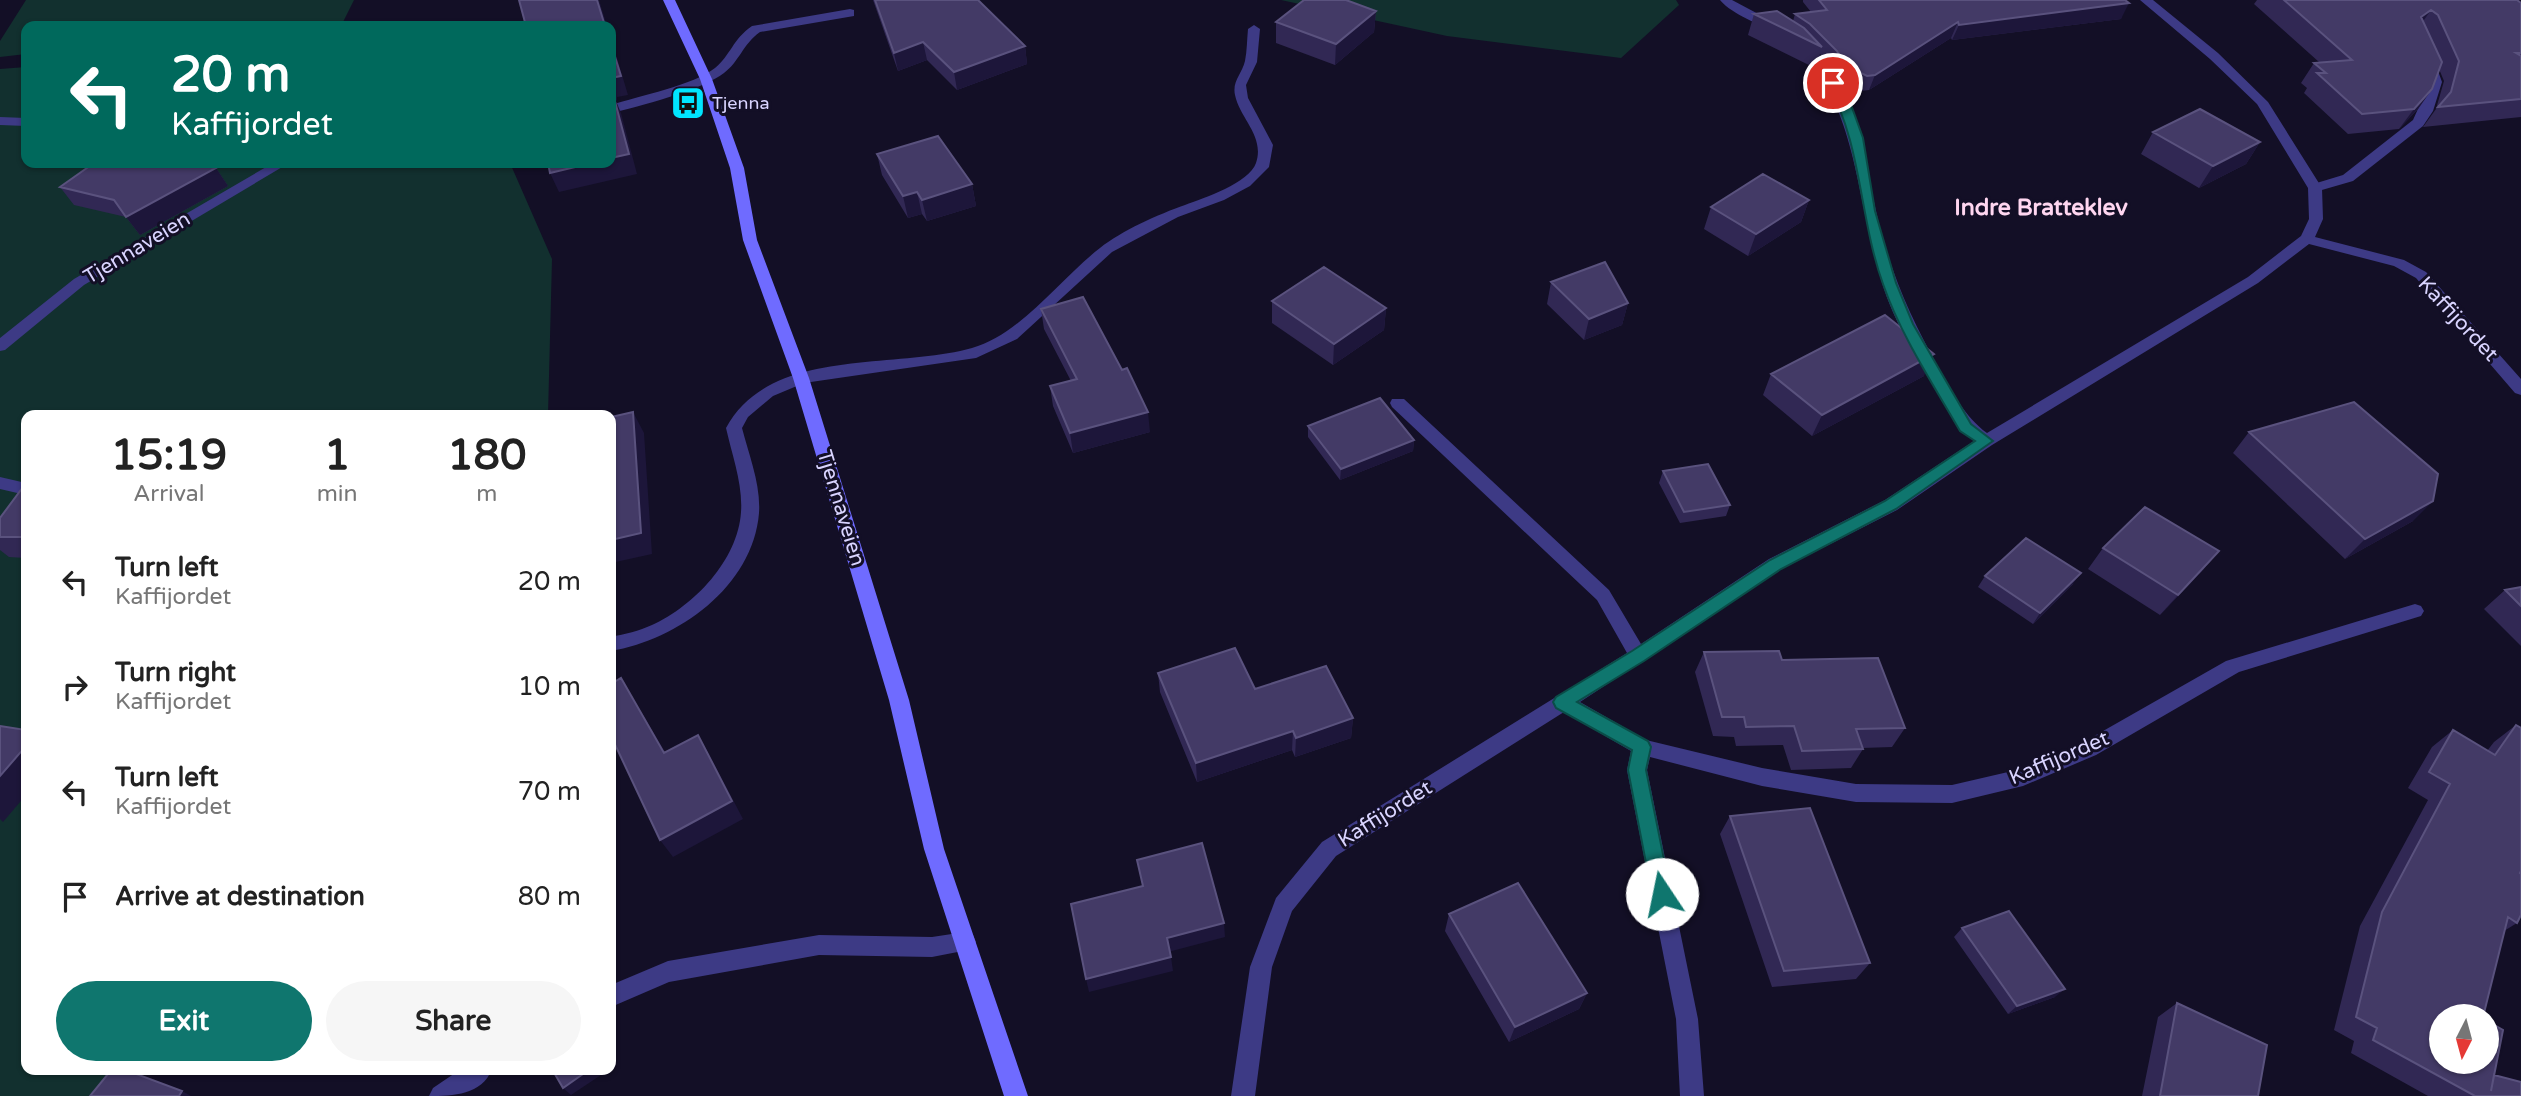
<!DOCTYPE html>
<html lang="en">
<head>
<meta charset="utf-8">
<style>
  body { margin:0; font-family:"Varela Round",sans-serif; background:#f6f6f6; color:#222; height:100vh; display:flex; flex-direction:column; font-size:26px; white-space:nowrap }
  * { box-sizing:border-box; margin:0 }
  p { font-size:23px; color:#767676 }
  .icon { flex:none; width:38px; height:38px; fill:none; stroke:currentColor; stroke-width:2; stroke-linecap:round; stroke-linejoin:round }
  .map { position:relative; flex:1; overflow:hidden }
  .panel { position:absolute; left:21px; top:410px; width:595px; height:665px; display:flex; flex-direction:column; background:#fff; border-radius:14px; box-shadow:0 2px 5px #0004 }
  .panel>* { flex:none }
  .guide { position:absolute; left:21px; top:21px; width:595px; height:147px; border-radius:14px; box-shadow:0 2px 5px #0004; background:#00695c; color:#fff; overflow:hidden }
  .needle { width:46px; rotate:186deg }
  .fabs { position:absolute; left:2429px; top:1004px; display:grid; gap:14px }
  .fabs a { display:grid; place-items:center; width:70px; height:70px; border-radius:50%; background:#fff; box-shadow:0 2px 5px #0004; font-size:35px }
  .pin { position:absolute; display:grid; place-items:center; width:60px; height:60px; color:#fff; margin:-30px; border:4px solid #fff; border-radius:50%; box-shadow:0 2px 7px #0007 }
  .me { position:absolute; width:77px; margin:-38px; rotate:349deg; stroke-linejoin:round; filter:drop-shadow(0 0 5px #0008) }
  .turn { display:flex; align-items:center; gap:24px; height:147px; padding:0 35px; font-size:32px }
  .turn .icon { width:91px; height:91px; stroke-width:2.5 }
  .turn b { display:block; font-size:49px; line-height:60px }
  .eta { display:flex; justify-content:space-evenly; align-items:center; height:119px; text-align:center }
  .eta b { font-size:42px; font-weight:700; line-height:49px }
  .button { display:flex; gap:14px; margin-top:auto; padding:14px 35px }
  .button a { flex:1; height:80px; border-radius:42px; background:#0f766e; color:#fff; font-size:28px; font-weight:700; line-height:80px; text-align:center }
  .button a+a { background:#f6f6f6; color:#222 }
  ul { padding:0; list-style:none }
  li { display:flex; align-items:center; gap:21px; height:105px; padding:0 35px }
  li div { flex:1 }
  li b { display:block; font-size:26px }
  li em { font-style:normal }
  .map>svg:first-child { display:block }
  .green { fill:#12302f }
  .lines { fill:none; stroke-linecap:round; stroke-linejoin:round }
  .lane { fill:#3d3a85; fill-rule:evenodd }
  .street { fill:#3d3a85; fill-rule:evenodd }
  .secondary { fill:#6f6bff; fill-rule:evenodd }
  .wall { fill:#312854 }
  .shaded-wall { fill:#1d163a }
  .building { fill:#433a66; stroke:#5a527e; stroke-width:2 }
  .route { fill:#0f766e; stroke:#0a4d48; stroke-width:2 }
  .labels { text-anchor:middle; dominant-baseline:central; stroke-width:6; stroke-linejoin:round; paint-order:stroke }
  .far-poi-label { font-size:18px; fill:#d9d4ff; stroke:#130f26; text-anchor:start }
  .street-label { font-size:21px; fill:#d9d4ff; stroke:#130f26 }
  .neighbourhood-label { font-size:23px; font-weight:bold; fill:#ffd6f0; stroke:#130f26 }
</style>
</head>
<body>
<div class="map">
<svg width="2521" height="1096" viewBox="0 0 2521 1096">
  <rect width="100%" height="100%" fill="#130f26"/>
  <path class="green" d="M26,0H354L341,26H26V54L0,57V41Z
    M1281,0H1676L1679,5L1621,58L1447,36Z
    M26,67V163H510L552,259L548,415H26V1069H141L113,1096H0V69Z"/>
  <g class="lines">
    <path class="lane" d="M2428,56L2434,60L2442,82L2433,111L2423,126L2353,181L2315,192L2310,191V185L2343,175L2413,120L2430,82L2422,60Z"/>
    <path class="street" d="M1720,0H1732L1779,25C1768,33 1728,11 1720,0Z
      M2140,0H2153L2218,53L2268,102L2322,188L2323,219L2315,237L2404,260L2426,272L2521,379V395L2515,393L2416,278L2394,266L2309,244L2258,283L1992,445L1897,510L1781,569L1580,702L1646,740L1762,768L1856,784L1952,785L2021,769L2082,743L2226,661L2415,604L2421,606L2424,611L2421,616L2239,672L2096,755L2023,786L1952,803L1856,802L1762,786L1650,757L1647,770L1698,1019L1704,1096H1680L1676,1019L1627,770L1631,751L1564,712L1336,856L1292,911L1272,967L1255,1096H1231L1250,967L1276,898L1322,842L1627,653L1597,600L1392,407L1390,403L1392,399H1404L1609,590L1641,644L1769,559L1885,500L1974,441L1956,423L1946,407C1924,369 1898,331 1884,289C1856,206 1860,112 1798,46V40H1806C1866,103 1862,164 1884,242C1897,288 1916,327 1939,369C1952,392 1965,417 1987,433L2248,277L2301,236L2309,219L2308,188L2257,104L2210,59Z
      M850,9L854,10V16L760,32C743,44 739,62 724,73C704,89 638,107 611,113V105C639,96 694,85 715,68C730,56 733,39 752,26Z
      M1254,25L1260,29L1257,62L1246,85L1248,98L1273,145L1269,167L1250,186L1224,200L1178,217L1112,252L1017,339L976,358L804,383L773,396L748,417L742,428C749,455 761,485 759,513C753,587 677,640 611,651V637C625,634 639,631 652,625C694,606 738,560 741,512C743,484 732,455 726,428C770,346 895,370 972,348C1020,335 1061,278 1100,248C1121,231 1159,214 1185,205C1204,198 1249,183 1256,163C1265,136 1240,119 1235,95C1232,81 1242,74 1245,61C1247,51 1247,39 1248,29Z
      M0,117L26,118V126L0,125Z
      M273,163H289L84,285L5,350L0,351V338L74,279Z
      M0,477L26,483V495L0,489Z
      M965,932L973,935L976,942L973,949L932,957L819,955L669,982L611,1007V985L668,961L819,935L932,937Z
      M461,1069H492C482,1095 453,1096 429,1096L433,1088Z"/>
    <path class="secondary" d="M663,0H675L712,79L744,168L757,240L809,378L909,700L944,849L1028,1096H1004L924,849L889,700L793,378L743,240L730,168L700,79Z"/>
  </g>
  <path class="wall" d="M873,0H978L1025,46L1027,64L957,90L927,60L898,71Z
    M1803,0H2125L2121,19L1952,40L1951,38L1869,90L1861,91L1839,80L1831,66L1820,54L1815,68L1748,35L1754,14L1793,21L1795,14L1811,12L1803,2Z
    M2257,0H2517L2521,3V117L2423,127L2436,109L2444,81L2439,69L2432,89L2418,109L2399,129L2348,134L2304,93L2307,88L2301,83L2314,63L2319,62L2254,4Z
    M1376,11L1374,32L1335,65L1276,43V22Z
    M2153,132L2260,142L2246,164L2199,188L2141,154Z
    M877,154L972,184L976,206L927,221L922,214L908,218L882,175Z
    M216,168L228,186L140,235L126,217L74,205L60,187Z
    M1809,200L1801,222L1748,256L1704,229L1711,207Z
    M1551,282L1628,303L1622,325L1584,340L1547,304Z
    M1272,301L1386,308L1384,330L1333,365L1272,323Z
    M1041,309L1122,370L1150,432L1073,453L1053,406L1050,386L1071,381L1044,329Z
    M1771,374L1924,376L1812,436L1763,395Z
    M1308,426L1414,440L1413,451L1340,480L1308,437Z
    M2249,432L2413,521L2345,559L2233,453Z
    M1663,471L1730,505L1726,516L1680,523L1659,483Z
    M26,483V558L9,557L0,550V518Z
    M2103,548L2219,551L2201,572L2160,615L2088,569Z
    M1985,576L2073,584L2033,624L1978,587Z
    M2521,587V646L2484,609L2505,590Z
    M1704,652L1782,660L1905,728L1892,747L1862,748L1863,749L1851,768L1791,770L1783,745L1736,746L1734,737L1713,736L1695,672Z
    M1158,673L1255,689L1353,718L1351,738L1295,757L1292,750L1197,782L1160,692Z
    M2516,725L2520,873L2517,923L2504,931L2441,1017L2494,1075L2521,1096H2428L2351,1053L2354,1041L2334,1030L2360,926L2428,800L2408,788L2432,747L2453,730L2487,751L2494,742Z
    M1730,816L1870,963L1856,979L1772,987L1720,834Z
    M1449,914L1587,993L1579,1009L1509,1042L1445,931Z
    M1962,928L2055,997L2008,1014L1954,937Z
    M2177,1003L2258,1096H2142L2158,1017Z"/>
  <path class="shaded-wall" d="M597,0H599L607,26H605Z
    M2129,3L2121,19L1952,40L1959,25Z
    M2431,10L2417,30L2421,17Z
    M1376,11L1374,32L1335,65L1336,44Z
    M1958,22L1951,38L1869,90L1875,75Z
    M611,38L628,95L617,97V100L616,101L621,113L637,174L559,192L550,173L592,163H611Z
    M923,42L927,60L898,71L894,53Z
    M1025,46L1027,64L957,90L954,72Z
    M2432,89L2418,109L2399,129L2414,109Z
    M2260,142L2246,164L2199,188L2213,166Z
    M216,168L228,186L140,235L126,217Z
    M972,184L976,206L927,221L922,200Z
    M917,192L922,214L908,218L903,196Z
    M1809,200L1801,222L1748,256L1756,234Z
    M1628,303L1622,325L1584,340L1589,319Z
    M1386,308L1384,330L1333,365L1334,344Z
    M1934,354L1924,376L1812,436L1822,415Z
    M633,412L644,433L652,554L611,563V540Z
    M1148,412L1150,432L1073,453L1070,433Z
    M1414,440L1413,451L1340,480L1341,469Z
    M2433,501L2413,521L2345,559L2365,539Z
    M2219,551L2201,572L2160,615L2178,595Z
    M2081,573L2073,584L2033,624L2040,613Z
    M621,678L633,698L677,772L664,753Z
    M1353,718L1351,738L1295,757L1296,738Z
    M1293,731L1292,750L1197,782L1196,763Z
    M698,735L709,754L743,819L673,857L660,840Z
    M26,746V795L3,822L0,819V776Z
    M1224,923L1225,937L1168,952L1167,938Z
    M1171,957L1173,971L1089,992L1086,979Z
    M2065,989L2055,997L2008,1014L2017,1006Z
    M1587,993L1579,1009L1509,1042L1515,1027Z
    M611,1056L616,1065L611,1069Z
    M590,1069H610L571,1095L563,1088Z
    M182,1091L191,1096H179Z"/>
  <path class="building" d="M519,0H597L605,26H526Z
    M875,0H978L1025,46L954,72L923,42L894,53Z
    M1304,0H1346L1376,11L1336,44L1276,22Z
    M1819,0H2125L2129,3L1959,25L1958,22L1875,75L1867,76L1845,65L1837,51L1810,24L1795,14L1827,10Z
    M2284,0H2517L2521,3V53H2516L2521,56V99L2438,107L2451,92L2459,61L2438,15L2431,10L2421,17L2442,62L2432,89L2414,109L2362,114L2317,73H2326L2314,63L2352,60Z
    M1777,11L1804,28L1822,47L1754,14Z
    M611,44L621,76L611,78Z
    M613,94L629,154L611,158V95Z
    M2200,109L2260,142L2213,166L2153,132Z
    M938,136L972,184L922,200L917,192L903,196L877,154Z
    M94,163H191L216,168L126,217L114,200L60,187Z
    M548,163H592L550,173Z
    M1763,174L1809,200L1756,234L1711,207Z
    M1605,262L1628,303L1589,319L1551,282Z
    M1324,267L1386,308L1334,344L1272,301Z
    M1083,297L1122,370L1127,368L1148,412L1070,433L1050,386L1077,379L1041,309Z
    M1885,315L1934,354L1822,415L1771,374Z
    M1380,398L1414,440L1341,469L1308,426Z
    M2354,402L2438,474L2433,501L2365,539L2249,432Z
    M633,412L641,533L611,540V417Z
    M1708,464L1730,505L1684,512L1663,471Z
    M26,483V537H0V518Z
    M2145,507L2219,551L2178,595L2103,548Z
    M2026,538L2081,573L2040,613L1985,576Z
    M2521,587V606L2505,590Z
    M1235,648L1255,689L1326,666L1353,718L1296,738L1293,731L1196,763L1158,673Z
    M1779,651L1782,660L1878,658L1905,728L1856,729L1863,749L1802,751L1794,726L1746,727L1744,717H1722L1704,652Z
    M621,678L664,753L698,735L732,801L660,840L611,736V684Z
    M2516,725L2521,728V871L2520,873L2521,874V915L2517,923L2508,917L2483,1017H2441V1062H2487V1021L2503,1030L2491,1091L2494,1075L2521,1082V1096H2475L2373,1040L2377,1028L2356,1017L2382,912L2450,784L2429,772L2453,730L2495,755Z
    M0,726L26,730V746L0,776Z
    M1810,808L1870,963L1784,971L1730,816Z
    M1202,843L1224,923L1167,938L1171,957L1086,979L1071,904L1143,886L1137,860Z
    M1518,883L1587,993L1515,1027L1449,914Z
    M2009,911L2065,989L2017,1006L1962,928Z
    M2177,1003L2267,1045L2258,1096H2160Z
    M112,1069H123L182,1091L179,1096H90Z
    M552,1069H590L563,1088Z"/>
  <path class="route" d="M1829,81H1837L1850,102L1863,138L1875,211L1896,283L1913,324L1971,424L1993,441L1896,509L1781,569L1644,661L1577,702L1648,741L1651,747L1646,770L1671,894L1669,900L1662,903L1655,900L1652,894L1628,770L1632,750L1556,708L1553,702L1556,697L1632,651L1770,560L1885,501L1975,441L1960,431C1933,384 1901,336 1883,284C1859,218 1862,143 1827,83Z"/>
  <defs>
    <g id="bus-square" transform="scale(1.75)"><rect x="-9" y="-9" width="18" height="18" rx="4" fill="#00e5ff" stroke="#130f26"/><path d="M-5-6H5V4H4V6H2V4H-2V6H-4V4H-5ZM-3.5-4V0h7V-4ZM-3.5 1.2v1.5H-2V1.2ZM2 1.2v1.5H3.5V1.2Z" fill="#111"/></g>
  </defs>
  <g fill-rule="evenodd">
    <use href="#bus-square" x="688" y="103"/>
  </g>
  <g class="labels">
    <g class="far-poi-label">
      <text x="712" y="103">Tjenna</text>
    </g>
    <g class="street-label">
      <text transform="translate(137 248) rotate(-31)">Tjennaveien</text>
      <text transform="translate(2458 319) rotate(47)">Kaffijordet</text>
      <text transform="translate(841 508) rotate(73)">Tjennaveien</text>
      <text transform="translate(2059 758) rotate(-23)">Kaffijordet</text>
      <text transform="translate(1385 814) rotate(-32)">Kaffijordet</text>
    </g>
    <g class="neighbourhood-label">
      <text x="2041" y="208">Indre Bratteklev</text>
    </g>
  </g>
</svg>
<div class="fabs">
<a><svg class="needle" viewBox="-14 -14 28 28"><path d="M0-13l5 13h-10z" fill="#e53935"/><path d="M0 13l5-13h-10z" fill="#767676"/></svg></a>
</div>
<div class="pin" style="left:1833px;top:83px;background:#d93025"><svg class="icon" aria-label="arrive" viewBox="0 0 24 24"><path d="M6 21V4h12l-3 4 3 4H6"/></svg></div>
<svg class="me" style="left:1662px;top:894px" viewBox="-20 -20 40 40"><circle r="19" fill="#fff"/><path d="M0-13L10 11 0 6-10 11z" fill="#0f766e"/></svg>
<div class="guide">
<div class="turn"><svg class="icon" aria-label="left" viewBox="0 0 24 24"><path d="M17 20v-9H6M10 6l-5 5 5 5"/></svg><div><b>20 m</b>Kaffijordet</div></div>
</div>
<section class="panel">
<div class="eta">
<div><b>15:19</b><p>Arrival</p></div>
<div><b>1</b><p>min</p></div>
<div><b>180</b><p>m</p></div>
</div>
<ul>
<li><svg class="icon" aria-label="left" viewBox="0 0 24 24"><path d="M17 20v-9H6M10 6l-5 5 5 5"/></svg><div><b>Turn left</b><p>Kaffijordet</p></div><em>20 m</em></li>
<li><svg class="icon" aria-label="right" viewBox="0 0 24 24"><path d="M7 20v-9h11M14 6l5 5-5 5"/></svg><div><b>Turn right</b><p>Kaffijordet</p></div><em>10 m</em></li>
<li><svg class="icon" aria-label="left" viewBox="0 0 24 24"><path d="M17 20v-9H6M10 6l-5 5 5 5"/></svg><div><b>Turn left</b><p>Kaffijordet</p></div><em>70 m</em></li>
<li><svg class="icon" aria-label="arrive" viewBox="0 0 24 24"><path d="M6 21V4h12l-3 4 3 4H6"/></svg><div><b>Arrive at destination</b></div><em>80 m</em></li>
</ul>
<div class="button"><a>Exit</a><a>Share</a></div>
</section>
</div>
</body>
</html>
